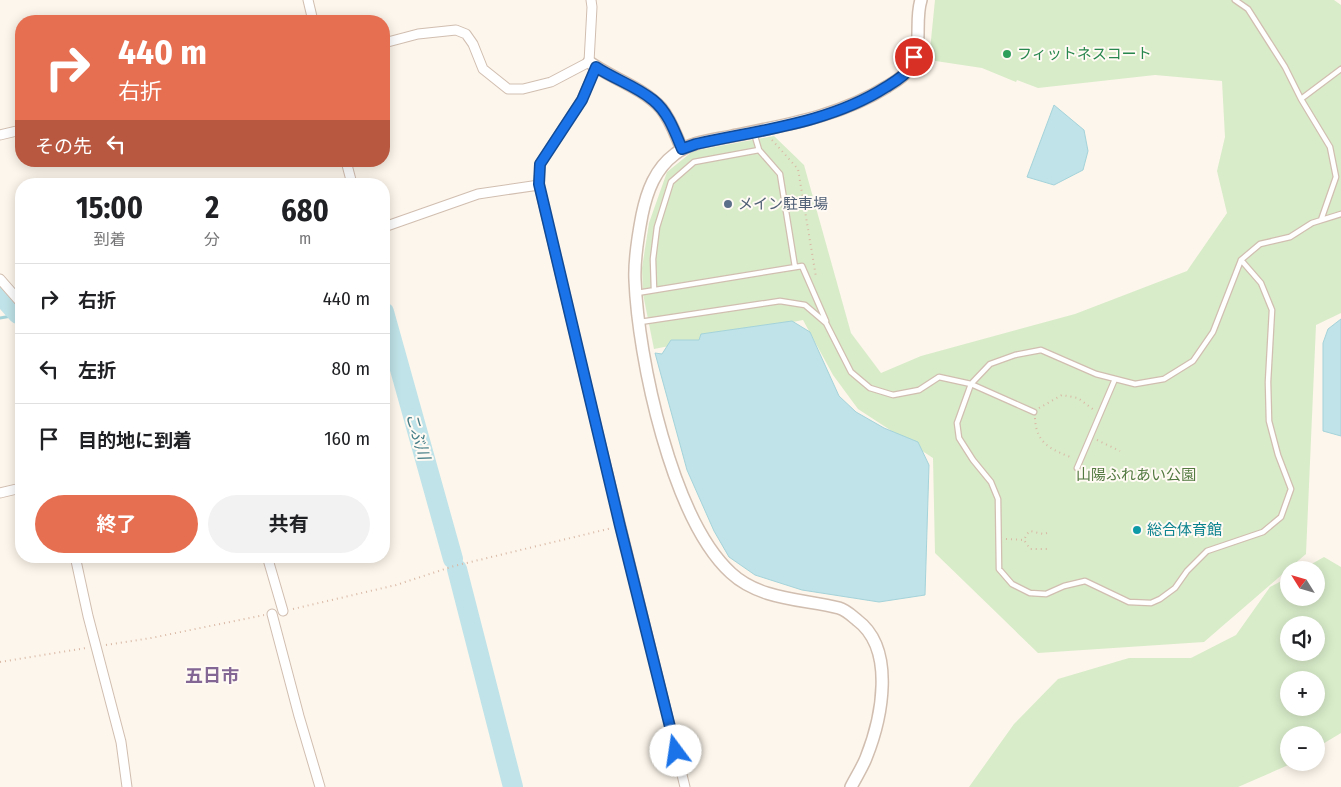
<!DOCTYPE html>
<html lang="ja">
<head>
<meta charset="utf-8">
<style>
  body { margin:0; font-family:"Fira Sans Condensed","Noto Sans JP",sans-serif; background:#f2f2f2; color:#202124; height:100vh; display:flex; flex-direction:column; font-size:19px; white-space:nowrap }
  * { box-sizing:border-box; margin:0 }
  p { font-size:16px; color:#757577 }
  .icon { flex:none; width:28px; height:28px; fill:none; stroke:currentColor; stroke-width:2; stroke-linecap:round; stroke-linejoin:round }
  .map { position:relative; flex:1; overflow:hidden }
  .sheet { position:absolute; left:15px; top:178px; width:375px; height:385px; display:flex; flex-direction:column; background:#fff; border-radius:20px; box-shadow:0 2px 12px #0003 }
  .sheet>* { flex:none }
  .top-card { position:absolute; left:15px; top:15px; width:375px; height:152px; border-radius:20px; box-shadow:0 2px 12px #0003; background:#e76f51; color:#fff; overflow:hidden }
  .needle { width:32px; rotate:307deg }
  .controls { position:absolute; left:1280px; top:561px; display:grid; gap:10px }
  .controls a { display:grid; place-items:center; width:45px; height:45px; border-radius:50%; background:#fff; box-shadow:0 2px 12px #0003; font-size:25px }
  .pin { position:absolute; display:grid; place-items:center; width:42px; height:42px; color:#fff; margin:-21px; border:2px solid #fff; border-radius:50%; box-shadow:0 1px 5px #0007 }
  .me { position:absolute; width:55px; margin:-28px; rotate:346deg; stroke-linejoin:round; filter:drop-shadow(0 0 4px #0008) }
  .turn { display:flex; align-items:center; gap:18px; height:105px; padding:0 20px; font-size:22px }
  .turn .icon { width:65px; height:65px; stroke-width:2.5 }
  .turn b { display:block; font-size:35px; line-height:42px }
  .then { display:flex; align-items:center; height:48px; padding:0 20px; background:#0003; gap:10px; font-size:19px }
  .eta { display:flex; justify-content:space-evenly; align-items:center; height:85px; text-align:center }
  .eta b { font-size:30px; font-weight:700; line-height:35px }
  .action { display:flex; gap:10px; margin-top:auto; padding:10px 20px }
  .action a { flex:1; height:58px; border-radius:30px; background:#e76f51; color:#fff; font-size:20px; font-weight:700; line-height:58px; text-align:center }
  .action a+a { background:#f2f2f2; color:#202124 }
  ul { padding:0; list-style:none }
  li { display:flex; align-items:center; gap:15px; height:70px; padding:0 20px; border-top:1px solid #e0e0e0 }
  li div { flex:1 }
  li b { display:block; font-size:19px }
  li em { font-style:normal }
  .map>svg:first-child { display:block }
  .green { fill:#d8ecc9; fill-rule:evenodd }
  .water { fill:#bfe3e8; stroke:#a5d3da }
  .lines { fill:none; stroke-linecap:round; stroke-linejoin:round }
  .stream { stroke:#a5d3da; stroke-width:3 }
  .river { stroke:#bfe3e8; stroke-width:20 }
  .service-casing { stroke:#d1beb0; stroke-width:7 }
  .minor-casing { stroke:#d1beb0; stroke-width:11 }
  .tertiary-casing { stroke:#d1beb0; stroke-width:14 }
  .path { stroke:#d9b8a5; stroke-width:2; stroke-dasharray:1 4; stroke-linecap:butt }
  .service { stroke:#fff; stroke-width:4.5 }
  .minor { stroke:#fff; stroke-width:9 }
  .tertiary { stroke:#fff; stroke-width:11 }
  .route-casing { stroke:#114b97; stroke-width:12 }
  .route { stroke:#1a73e8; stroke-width:9 }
  .leisure-dot { fill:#2e9e5b; stroke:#fffaf3; stroke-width:2 }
  .service-dot { fill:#5c6f8a; stroke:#fffaf3; stroke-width:2 }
  .culture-dot { fill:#0f9aa8; stroke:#fffaf3; stroke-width:2 }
  .labels { text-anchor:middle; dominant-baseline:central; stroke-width:4; stroke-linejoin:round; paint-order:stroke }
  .leisure-label { font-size:15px; fill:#27864d; stroke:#fffaf3; text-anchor:start }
  .service-label { font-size:15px; fill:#4e5e75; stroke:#fffaf3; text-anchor:start }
  .park-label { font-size:15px; fill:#537a41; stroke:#fffaf3 }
  .culture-label { font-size:15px; fill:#0d838f; stroke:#fffaf3; text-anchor:start }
  .water-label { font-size:16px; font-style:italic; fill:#437c86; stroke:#fffaf3 }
  .quarter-label { font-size:18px; font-weight:bold; fill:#846695; stroke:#fffaf3 }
</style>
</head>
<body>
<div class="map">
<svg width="1341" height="787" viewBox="0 0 1341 787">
  <rect width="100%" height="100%" fill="#fdf6ec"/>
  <path class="green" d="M935,0H1334L1341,5V313L1316,325L1306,554L1204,642L1038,653L935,553L933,458L858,409L833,375L803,320L654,349L643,294L642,268L649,223L667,172L693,151L774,136L804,165L851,333L881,373L921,356L1075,314L1187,271L1227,213L1217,171L1225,137L1222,81L1155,75L1038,88L1017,80L1016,82L982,68L929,60Z
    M1324,557L1341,567V733L1316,748V735H1289V762L1293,763L1238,787H969L1014,724L1058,679L1129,658H1191L1236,635L1270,587L1289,577V598H1316V570H1301ZM1289,625H1316V652H1289ZM1289,680H1316V708H1289Z"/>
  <path class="water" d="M1054,105L1084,130L1088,151L1083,170L1054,185L1027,177Z
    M1341,319V436L1323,431V343L1328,329Z
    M792,321L810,332L839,396L856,412L884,428L918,442L929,465L925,595L879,602L802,590L755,575L729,557L714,531L687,470L655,353L662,354L671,340H699L701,334Z"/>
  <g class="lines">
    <path class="stream" d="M0,318L17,315"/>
    <path class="river" d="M0,294L18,314
      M384,312L453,559
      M457,569L513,787"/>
    <g class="service-casing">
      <path id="service" d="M1235,0L1248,9L1285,67L1301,99L1330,147L1336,177L1321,220
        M1301,99L1341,69
        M754,133L759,150
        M1241,260L1261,283L1272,310L1268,382L1269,421L1278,455L1291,489L1281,517L1263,532L1207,551L1187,571L1175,588L1160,599L1151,603L1129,602L1085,581L1064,586L1046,594L1030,593L1012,584L999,569L998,499L991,482L973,460L959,438L957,423L971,384L990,364L1015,355L1041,350L1096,374L1135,384L1164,379L1193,361L1213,332L1241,260L1260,244L1290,237L1312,223L1341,214
        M654,290L653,259L657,227L671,182L694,162L759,150L780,174L795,267
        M637,293L802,266L826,321
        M640,322L780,301L805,305L826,323L851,372L870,388L893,395L919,390L939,377L971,384L1034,412
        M1077,468L1115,379"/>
    </g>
    <g class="minor-casing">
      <path id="minor" d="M308,0L313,21
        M384,43L418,34L456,30L466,34L473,44L483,69L508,89H523L551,82L589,62L592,7L591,0
        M596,67L582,99L540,164L539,185L593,412L685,787
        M0,135L21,130
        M346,161L352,184
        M384,227L478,194L539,185
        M0,279L21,303
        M0,493L21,488
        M75,556L88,616L121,742L127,787
        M267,556L283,611
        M272,614L299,716L320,787"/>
    </g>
    <g class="tertiary-casing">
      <path id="tertiary" d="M589,62C611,78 642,87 661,108C671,120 676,136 682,149
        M851,787C856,777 862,768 866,758C882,718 896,649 857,620C851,615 846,610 839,608C803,599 760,600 731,573C672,519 638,358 635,280C634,259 638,236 642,215C647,191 655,169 675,154C690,142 713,140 732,136C786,125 841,116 888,86C895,82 904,76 909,69C924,50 914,21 921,0"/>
    </g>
    <path class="path" d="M772,140L798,169L816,277L815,278
      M1039,408L1062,395L1078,398L1094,410
      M1035,418C1036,444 1052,450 1073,458
      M1097,440L1120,451
      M1047,533L1043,534L1030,531L1027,534L1024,540L1030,549H1048
      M1006,539L1024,540
      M293,609L396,585L454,566L612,528
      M106,645L151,638L264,615
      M0,662L86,648"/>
    <use href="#service" class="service"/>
    <use href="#minor" class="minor"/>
    <use href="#tertiary" class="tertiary"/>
  </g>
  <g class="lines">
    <g class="route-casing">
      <path id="route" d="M676,751L620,526L539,184L540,164L582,100L596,67C614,79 636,86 653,100C668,112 675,132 682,149L696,144C760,130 830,123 886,87C894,82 905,76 910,68C912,65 913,60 914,57"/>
    </g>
    <use href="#route" class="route"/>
  </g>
  <circle class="leisure-dot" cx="1007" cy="54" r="5"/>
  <circle class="service-dot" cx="728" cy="204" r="5"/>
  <circle class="culture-dot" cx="1137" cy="530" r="5"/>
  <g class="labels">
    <g class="leisure-label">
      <text x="1017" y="54">フィットネスコート</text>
    </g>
    <g class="service-label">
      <text x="738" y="204">メイン駐車場</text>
    </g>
    <g class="park-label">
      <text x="1136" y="475">山陽ふれあい公園</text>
    </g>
    <g class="culture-label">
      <text x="1147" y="530">総合体育館</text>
    </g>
    <g class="water-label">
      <text transform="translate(418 436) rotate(74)">こぶ川</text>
    </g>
    <g class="quarter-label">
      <text x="212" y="676">五日市</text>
    </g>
  </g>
</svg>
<div class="controls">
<a><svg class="needle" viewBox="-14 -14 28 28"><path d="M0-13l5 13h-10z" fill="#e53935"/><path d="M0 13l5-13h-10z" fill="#757577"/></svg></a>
<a><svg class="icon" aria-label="sound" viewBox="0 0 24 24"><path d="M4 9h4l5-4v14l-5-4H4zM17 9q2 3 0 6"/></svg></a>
<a>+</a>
<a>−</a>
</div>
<div class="pin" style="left:914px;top:57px;background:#d93025"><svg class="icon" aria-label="arrive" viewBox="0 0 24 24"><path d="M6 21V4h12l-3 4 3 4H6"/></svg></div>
<svg class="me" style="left:676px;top:751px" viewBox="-20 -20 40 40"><circle r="19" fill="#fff"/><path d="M0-13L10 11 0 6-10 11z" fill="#1a73e8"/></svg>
<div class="top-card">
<div class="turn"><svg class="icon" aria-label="right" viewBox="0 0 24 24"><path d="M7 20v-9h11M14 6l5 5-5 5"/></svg><div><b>440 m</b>右折</div></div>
<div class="then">その先<svg class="icon" aria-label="left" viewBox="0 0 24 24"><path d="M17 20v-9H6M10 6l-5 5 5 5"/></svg></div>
</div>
<section class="sheet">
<div class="eta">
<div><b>15:00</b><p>到着</p></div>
<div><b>2</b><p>分</p></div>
<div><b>680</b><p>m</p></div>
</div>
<ul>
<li><svg class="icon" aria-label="right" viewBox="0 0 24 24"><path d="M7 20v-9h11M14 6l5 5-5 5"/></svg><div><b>右折</b></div><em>440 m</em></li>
<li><svg class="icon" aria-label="left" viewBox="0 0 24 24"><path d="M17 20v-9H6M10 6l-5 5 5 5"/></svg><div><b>左折</b></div><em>80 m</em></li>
<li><svg class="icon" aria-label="arrive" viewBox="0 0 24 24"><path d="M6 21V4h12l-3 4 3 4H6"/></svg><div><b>目的地に到着</b></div><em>160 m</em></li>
</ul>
<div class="action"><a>終了</a><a>共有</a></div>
</section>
</div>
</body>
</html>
